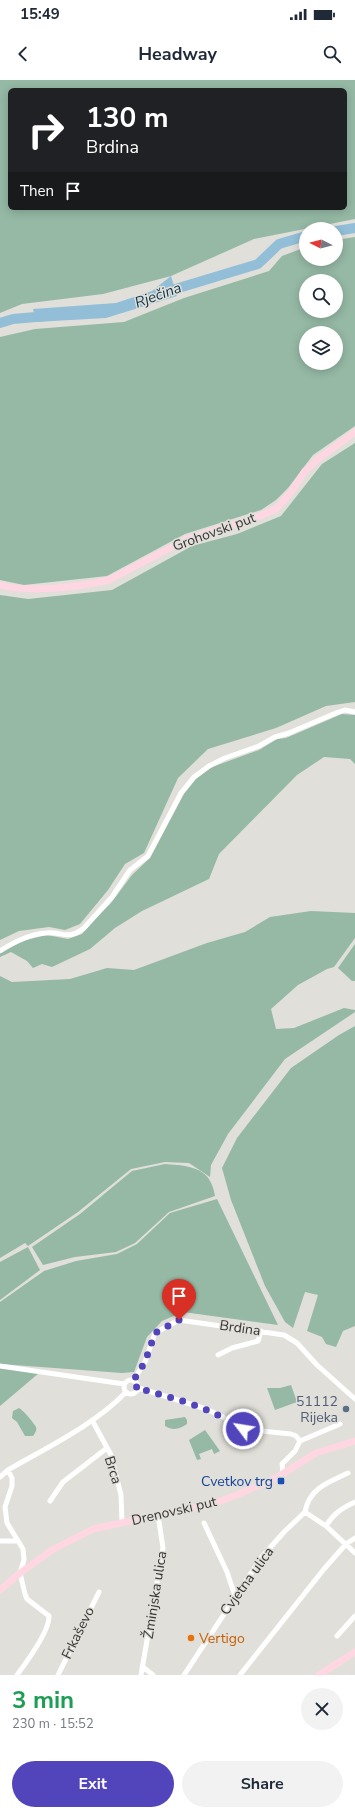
<!DOCTYPE html>
<html lang="en">
<head>
<meta charset="utf-8">
<style>
  body { margin:0; font-family:"Nunito Sans",sans-serif; background:#f2f2f3; color:#1f2937; height:100vh; display:flex; flex-direction:column; font-size:15px; white-space:nowrap }
  * { box-sizing:border-box; margin:0 }
  p { font-size:13px; color:#747a83 }
  .icon { flex:none; width:22px; height:22px; fill:none; stroke:currentColor; stroke-width:2; stroke-linecap:round; stroke-linejoin:round }
  .map { position:relative; height:1595px; overflow:hidden }
  .sheet { display:flex; flex-direction:column; background:#fff; flex:1 }
  .sheet>* { flex:none }
  .top-card { position:absolute; left:8px; top:8px; width:339px; height:122px; border-radius:6px; box-shadow:0 2px 10px #0003; background:#202124; color:#fff; overflow:hidden }
  .needle { width:26px; rotate:276deg }
  .tools { position:absolute; left:299px; top:142px; display:grid; gap:8px }
  .tools a { display:grid; place-items:center; width:44px; height:44px; border-radius:50%; background:#fff; box-shadow:0 2px 10px #0003; font-size:20px }
  .pin { position:absolute; display:grid; place-items:center; width:34px; height:34px; color:#fff; margin:-41px -17px; border-radius:50% 50% 50% 0; rotate:-45deg; box-shadow:0 0 4px #0007 }
  .pin .icon { rotate:45deg }
  .me { position:absolute; width:44px; margin:-22px; rotate:301deg; stroke-linejoin:round; filter:drop-shadow(0 0 3px #0008) }
  .turn { display:flex; align-items:center; gap:14px; height:84px; padding:0 12px; font-size:18px }
  .turn .icon { width:52px; height:52px; stroke-width:2.5 }
  .turn b { display:block; font-size:28px; line-height:34px }
  .then { display:flex; align-items:center; height:38px; padding:0 12px; background:#0003; gap:8px; font-size:15px }
  .round { display:grid; place-items:center; flex:none; width:42px; height:42px; border-radius:21px; background:#f2f2f3 }
  .head { display:flex; align-items:center; justify-content:space-between; height:68px; padding:0 12px }
  h1 { font-size:24px; font-weight:700; line-height:30px; color:#1e9e55 }
  .action { display:flex; gap:8px; margin-top:auto; padding:8px 12px }
  .action a { flex:1; height:46px; border-radius:24px; background:#5244bb; color:#fff; font-size:16px; font-weight:700; line-height:46px; text-align:center }
  .action a+a { background:#f2f2f3; color:#1f2937 }
  .status { display:flex; justify-content:space-between; align-items:center; height:28px; padding:0 20px; background:#fff; direction:ltr }
  .status svg { height:11px; fill:currentColor }
  header { display:flex; justify-content:space-between; align-items:center; height:52px; padding:0 12px; background:#fff; font-size:18px; font-weight:700 }
  .map>svg:first-child { display:block }
  .green { fill:#95b9a5; fill-rule:evenodd }
  .water { fill:#93bed8 }
  .lines { fill:none; stroke-linecap:round; stroke-linejoin:round }
  .river { stroke:#93bed8; stroke-width:10 }
  .street { stroke:#fff; stroke-width:5 }
  .secondary { stroke:#ffd7e3; stroke-width:7 }
  .route { stroke:#5244bb; stroke-width:7; stroke-dasharray:0 12.6 }
  .service-dot { fill:#5c6f8a; stroke:#e0dfd9; stroke-width:1.5 }
  .transit-dot { fill:#1a4fb4; stroke:#e0dfd9; stroke-width:1.5 }
  .food-dot { fill:#e8710a; stroke:#e0dfd9; stroke-width:1.5 }
  .labels { text-anchor:middle; dominant-baseline:central; stroke-width:3; stroke-linejoin:round; paint-order:stroke }
  .street-label { font-size:14px; fill:#373634; stroke:#e0dfd9 }
  .service-label { font-size:14px; fill:#4e5e75; stroke:#e0dfd9; text-anchor:end }
  .transit-label { font-size:14px; fill:#164399; stroke:#e0dfd9; text-anchor:end }
  .food-label { font-size:14px; fill:#c56008; stroke:#e0dfd9; text-anchor:start }
  .water-label { font-size:15px; font-style:italic; fill:#0f3447; stroke:#e0dfd9 }
</style>
</head>
<body>
<div class="status"><b>15:49</b><svg viewBox="0 0 49 12"><path d="M0 12V9h3v3zM5 12V6h3v6zM10 12V3h3v9zM15 12V0h3v12zM26 1h20v11H26zM47 4h2v5h-2z"/></svg></div>
<header><svg class="icon" aria-label="back" viewBox="0 0 24 24"><path d="M15 5l-7 7 7 7"/></svg>Headway<svg class="icon" aria-label="search" viewBox="0 0 24 24"><circle cx="10" cy="10" r="6"/><path d="M15 15l6 6"/></svg></header>
<div class="map">
<svg width="355" height="1595" viewBox="0 0 355 1595">
  <rect width="100%" height="100%" fill="#e0dfd9"/>
  <path class="green" d="M0,0H355V139L254,159L171,196L103,214L22,224L0,233ZM10,10H345V128H10Z
    M355,157V346L313,375L288,408L276,420L261,430L185,454L107,496L24,505L0,500V257L35,249L124,242L184,218L269,191L282,176L306,167V179H336V160ZM306,201H336V231H306ZM306,253H336V283H306Z
    M355,363V622L326,626L276,648L208,669L178,698L144,773L125,784L108,810L80,844L65,850L49,847L19,851L0,860V515L28,519L112,510L192,466L237,454L281,436L322,384Z
    M342,634L355,635V684L350,679L324,677L297,695L219,774L209,799L142,831L115,848L90,869L52,887L42,884L33,888L27,881L11,872L0,877V873L17,862L47,855L68,859L82,854L96,838L111,823L132,795L150,778L184,714L196,699L212,687L259,670L277,659L286,658Z
    M311,831L355,833V858L334,887L327,889L298,905L271,929L276,949L294,948L344,928L355,930V932L285,979L228,1054L211,1085L210,1097L189,1083L165,1082L131,1089L78,1132L28,1166L25,1163L0,1178V896L12,902L70,899L107,888L134,890L207,863L245,852L270,837Z
    M355,864V901H352L338,888Z
    M355,946V1246L343,1251L336,1267L326,1264L322,1257L307,1251L318,1215L305,1212L293,1248L285,1242L265,1206L231,1120L222,1088L237,1058L291,988L339,955Z
    M165,1084C179,1085 203,1086 210,1101C213,1106 214,1111 215,1116L169,1132L135,1163L116,1172L75,1177L43,1185L32,1167L80,1134L132,1091Z
    M217,1119L278,1245L183,1232L162,1241L147,1257L134,1292L122,1293L0,1284V1222L44,1191L76,1181L117,1174L137,1164L170,1133Z
    M28,1167L40,1190L0,1220V1182Z
    M0,1288L39,1293L0,1326Z
    M291,1305L297,1322L275,1330L267,1308H280Z
    M19,1328C23,1330 34,1343 36,1347C37,1351 35,1353 33,1356H25L17,1342L12,1338L13,1331Z
    M185,1337L187,1340V1344C180,1349 173,1351 165,1346V1340Z
    M205,1350L220,1371L214,1374L212,1369L199,1374L201,1379L197,1380L189,1360Z"/>
  <path class="water" d="M171,196L177,216L106,238L36,242L33,229L116,223L152,211Z"/>
  <g class="lines">
    <path class="river" d="M336,151L355,148
      M162,213L258,184L279,164L306,156
      M0,243L13,239L47,236"/>
    <path class="street" d="M0,871C14,862 29,854 46,853C62,851 68,861 84,848L112,817L130,790L148,776L181,713L194,697L209,686L225,678L259,666L275,657L289,653L336,633L345,630L355,632
      M218,1275L232,1268L258,1261L261,1251
      M0,1286L124,1304
      M124 1307a7 7 0 1 1 14 0a7 7 0 1 1-14 0Z
      M133,1301L145,1282L155,1253L179,1240L284,1255L297,1263L317,1285L355,1319
      M137,1309H142L206,1329L223,1337L243,1349L291,1354L296,1356L300,1361
      M92,1340L111,1375L121,1415L122,1443
      M300,1361L340,1344
      M8,1390L12,1398V1406L5,1427L7,1443L23,1469L24,1480L20,1493L25,1514L27,1519L49,1536C50,1551 26,1583 17,1595
      M283,1394L282,1384L295,1371L300,1361
      M0,1397L8,1390C46,1368 96,1344 126,1312
      M50,1421L63,1402L107,1368
      M305,1432L326,1446L355,1473
      M305,1432C309,1408 329,1402 348,1393
      M204,1443L227,1492L235,1516
      M326,1446C333,1434 342,1428 355,1422
      M0,1461H18
      M337,1556L355,1536
      M143,1587L153,1595
      M58,1595L99,1512
      M141,1595L163,1468L158,1435
      M184,1595L261,1478L284,1452L305,1432
      M240,1595L324,1489L346,1464L355,1458"/>
    <path class="secondary" d="M0,505C29,513 80,507 109,500L187,459L260,436L276,429L292,411L305,391L318,379L355,352
      M0,1510L20,1493L52,1470L93,1449L215,1423L239,1414L276,1398L316,1373L355,1361
      M319,1595L355,1572"/>
  </g>
  <g class="lines">
    <path class="route" d="M179,1240L155,1253L145,1282L133,1301L136,1303L137,1310L142,1309C164,1316 186,1321 207,1330C220,1335 230,1343 243,1349"/>
  </g>
  <circle class="service-dot" cx="346" cy="1329" r="4"/>
  <rect class="transit-dot" x="277" y="1397" width="8" height="8" rx="2"/>
  <circle class="food-dot" cx="191" cy="1558" r="4"/>
  <g class="labels">
    <g class="street-label">
      <text transform="translate(214 452) rotate(-20)">Grohovski put</text>
      <text transform="translate(240 1248) rotate(8)">Brdina</text>
      <text transform="translate(113 1390) rotate(73)">Brca</text>
      <text transform="translate(174 1431) rotate(-13)">Drenovski put</text>
      <text transform="translate(247 1501) rotate(-54)">Cvjetna ulica</text>
      <text transform="translate(155 1515) rotate(-81)">Žminjska ulica</text>
      <text transform="translate(78 1553) rotate(-64)">Frkaševo</text>
    </g>
    <g class="service-label">
      <text x="338" y="1321">51112<tspan x="338" dy="16">Rijeka</tspan></text>
    </g>
    <g class="transit-label">
      <text x="273" y="1401">Cvetkov trg</text>
    </g>
    <g class="food-label">
      <text x="199" y="1558">Vertigo</text>
    </g>
    <g class="water-label">
      <text transform="translate(158 215) rotate(-20)">Rječina</text>
    </g>
  </g>
</svg>
<div class="tools">
<a><svg class="needle" viewBox="-14 -14 28 28"><path d="M0-13l5 13h-10z" fill="#e53935"/><path d="M0 13l5-13h-10z" fill="#747a83"/></svg></a>
<a><svg class="icon" aria-label="search" viewBox="0 0 24 24"><circle cx="10" cy="10" r="6"/><path d="M15 15l6 6"/></svg></a>
<a><svg class="icon" aria-label="layers" viewBox="0 0 24 24"><path d="M12 4l9 5-9 5-9-5zM3 14l9 5 9-5"/></svg></a>
</div>
<div class="pin" style="left:179px;top:1240px;background:#d93025"><svg class="icon" aria-label="arrive" viewBox="0 0 24 24"><path d="M6 21V4h12l-3 4 3 4H6"/></svg></div>
<svg class="me" style="left:243px;top:1349px" viewBox="-20 -20 40 40"><circle r="17" fill="#5244bb" stroke="#fff" stroke-width="3"/><path d="M0-11L8 9 0 5-8 9z" fill="#fff"/></svg>
<div class="top-card">
<div class="turn"><svg class="icon" aria-label="right" viewBox="0 0 24 24"><path d="M7 20v-9h11M14 6l5 5-5 5"/></svg><div><b>130 m</b>Brdina</div></div>
<div class="then">Then<svg class="icon" aria-label="arrive" viewBox="0 0 24 24"><path d="M6 21V4h12l-3 4 3 4H6"/></svg></div>
</div>
</div>
<section class="sheet">
<div class="head"><div><h1>3 min</h1><p>230 m · 15:52</p></div><a class="round"><svg class="icon" aria-label="close" viewBox="0 0 24 24"><path d="M6 6l12 12M18 6L6 18"/></svg></a></div>
<div class="action"><a>Exit</a><a>Share</a></div>
</section>
</body>
</html>
